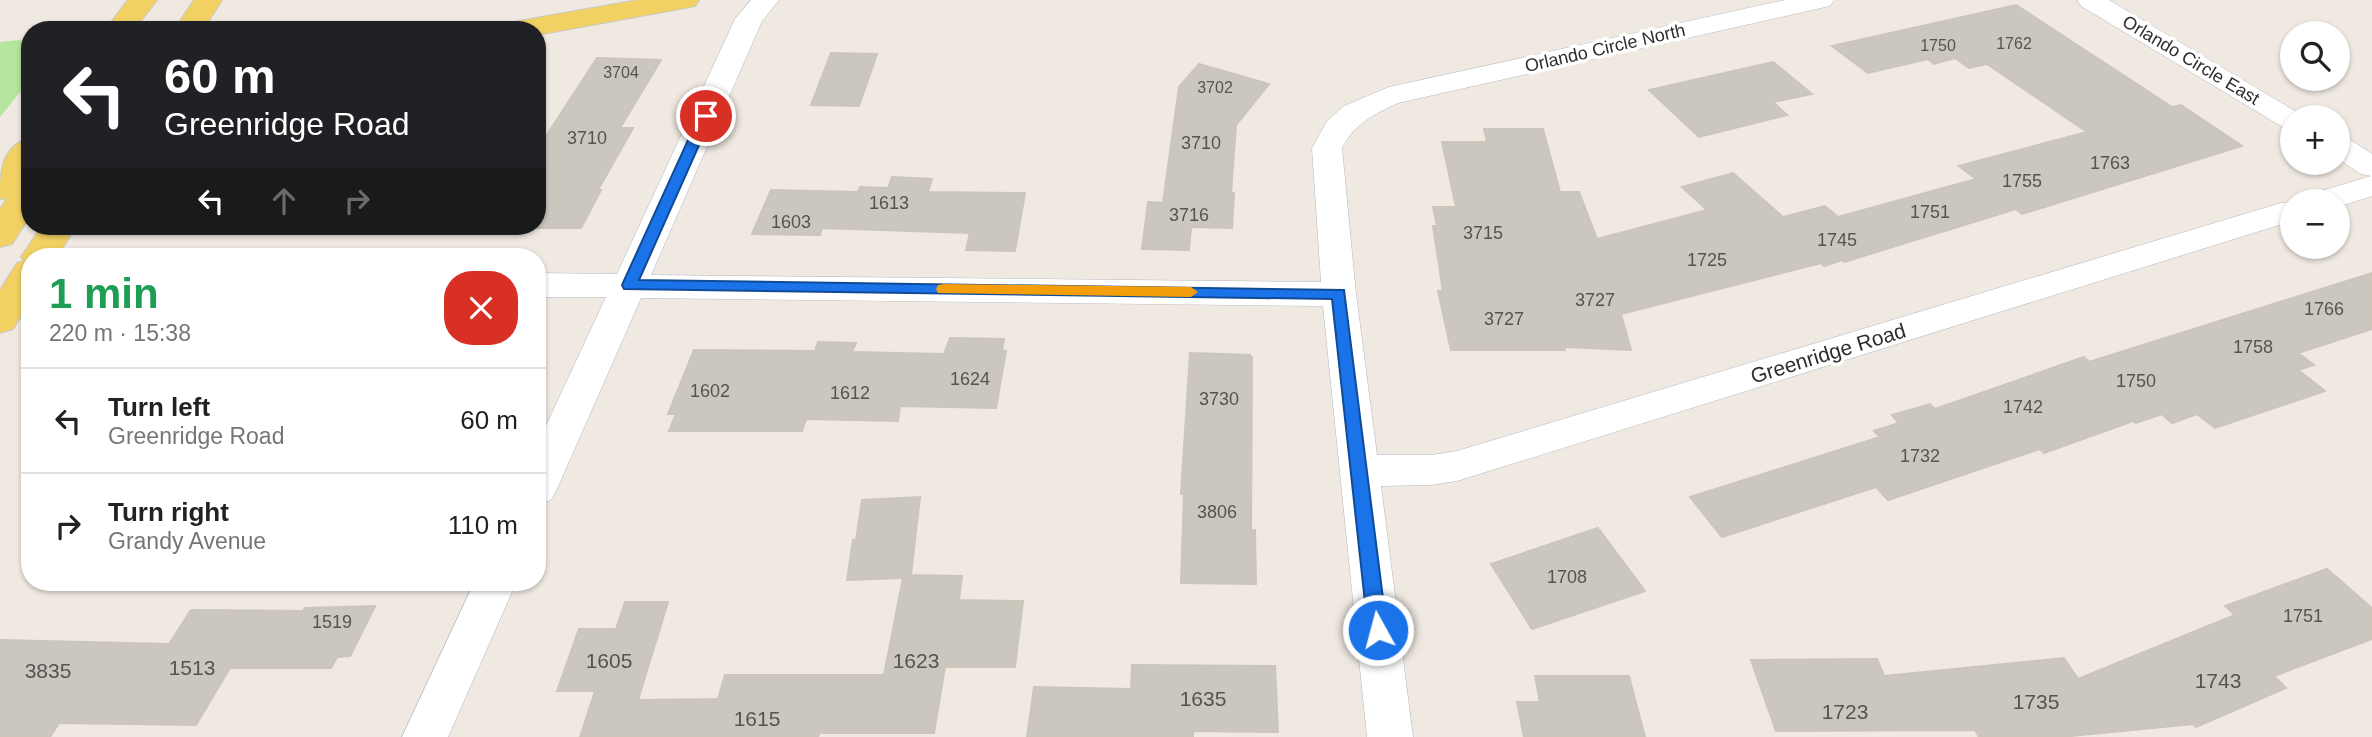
<!DOCTYPE html>
<html lang="en">
<head>
<meta charset="utf-8">
<style>
  body { margin:0; font-family:Helvetica,sans-serif; background:#f6f6f6; color:#222; height:100vh; display:flex; flex-direction:column; font-size:26px; white-space:nowrap }
  * { box-sizing:border-box; margin:0 }
  p { font-size:23px; color:#767676 }
  .icon { flex:none; width:38px; height:38px; fill:none; stroke:currentColor; stroke-width:2; stroke-linecap:round; stroke-linejoin:round }
  .map { position:relative; flex:1; overflow:hidden }
  .details { position:absolute; left:21px; top:248px; width:525px; height:343px; display:flex; flex-direction:column; background:#fff; border-radius:28px; box-shadow:0 2px 5px #0004 }
  .details>* { flex:none }
  .banner { position:absolute; left:21px; top:21px; width:525px; height:214px; border-radius:28px; box-shadow:0 2px 5px #0004; background:#202124; color:#fff; overflow:hidden }
  .controls { position:absolute; left:2280px; top:21px; display:grid; gap:14px }
  .controls a { display:grid; place-items:center; width:70px; height:70px; border-radius:50%; background:#fff; box-shadow:0 2px 5px #0004; font-size:35px }
  .pin { position:absolute; display:grid; place-items:center; width:60px; height:60px; color:#fff; margin:-30px; border:4px solid #fff; border-radius:50%; box-shadow:0 2px 7px #0007 }
  .me { position:absolute; width:77px; margin:-38px; rotate:353deg; stroke-linejoin:round; filter:drop-shadow(0 0 5px #0008) }
  .turn { display:flex; align-items:center; gap:24px; height:147px; padding:0 28px; font-size:32px }
  .turn .icon { width:91px; height:91px; stroke-width:2.5 }
  .turn b { display:block; font-size:49px; line-height:60px }
  .lanes { display:flex; align-items:center; height:66px; padding:0 28px; background:#0003; justify-content:center; gap:35px; direction:ltr }
  .lanes .off { opacity:.35 }
  .round { display:grid; place-items:center; flex:none; width:74px; height:74px; border-radius:28px; background:#f6f6f6 }
  .summary { display:flex; align-items:center; justify-content:space-between; height:119px; padding:0 28px }
  h1 { font-size:42px; font-weight:600; line-height:52px; color:#1e9e55 }
  ul { padding:0; list-style:none }
  li { display:flex; align-items:center; gap:21px; height:105px; padding:0 28px; border-top:2px solid #e0e0e0 }
  li div { flex:1 }
  li b { display:block; font-size:26px }
  li em { font-style:normal }
  .map>svg:first-child { display:block }
  .green { fill:#b6e59e }
  .building { fill:#cbc7bf; stroke:#cbc5ba; stroke-width:2 }
  .lines { fill:none; stroke-linecap:round; stroke-linejoin:round }
  .street-casing { stroke:#b4b7c1; stroke-width:1 }
  .primary-casing { stroke:#c9c9c9; stroke-width:2 }
  .street { fill:#fff; fill-rule:evenodd }
  .primary { fill:#f2d163; fill-rule:evenodd }
  .route { fill:#1a73e8; stroke:#114b97; stroke-width:2 }
  .slow { fill:#f59e0b }
  .labels { text-anchor:middle; dominant-baseline:central; stroke-width:7; stroke-linejoin:round; paint-order:stroke }
  .far-number-label { font-size:16px; fill:#555452 }
  .far-street-label { font-size:18px; fill:#2e2e2e; stroke:#fff }
  .number-label { font-size:18px; fill:#555452 }
  .street-label { font-size:21px; fill:#2e2e2e; stroke:#fff }
  .near-number-label { font-size:21px; fill:#555452 }
</style>
</head>
<body>
<div class="map">
<svg width="2372" height="737" viewBox="0 0 2372 737">
  <rect width="100%" height="100%" fill="#efe9e1"/>
  <path class="green" d="M30,39V80L0,117V42Z"/>
  <path class="building" d="M2016,5L2172,107L2181,105L2242,146L2022,214L2016,209L1844,262L1842,260L1824,266L1821,263L1621,314L1631,350L1564,347L1565,350H1451L1438,291H1443L1433,226H1437L1433,207H1456L1442,142H1487L1484,129H1543L1560,192H1579L1597,239L1707,210L1682,187L1733,173L1783,217L1825,206L1838,217L1976,179L1959,166L2087,132L1987,64L1969,68L1955,58L1934,64L1928,59L1868,73L1832,46Z
    M831,53L877,54L859,106L811,105Z
    M597,58L661,60L620,128H633L598,190H601L581,228H537V150Z
    M1773,62L1812,94L1773,102L1787,115L1699,137L1649,90Z
    M1199,64L1269,84L1236,125L1231,193H1234L1232,228L1191,227L1189,250L1142,249L1148,202L1163,203L1179,87Z
    M892,177L932,179L928,192L1025,193L1015,251L966,250L970,233L822,228L820,235L752,234L771,190L858,192L860,187L888,188Z
    M2372,273V329L2298,353L2314,365L2298,370L2325,391L2215,428L2197,414L2172,423L2162,414L2136,423L2133,421L2044,453L2040,449L1888,500L1876,487L1722,537L1690,497L1880,437L1874,431L1899,423L1892,415L1930,404L1935,409L2084,357L2089,362Z
    M950,338L1004,339L1002,351H1006L996,408L900,406L898,421L806,419L802,431H669L676,414H668L694,350L815,351L818,342L856,343L852,352L944,354Z
    M1190,353L1250,355L1252,358L1251,531L1255,530L1256,584L1181,583L1184,494H1181Z
    M920,497L911,575L962,576L959,600L1023,601L1015,667H945L934,733H819L818,737H580L595,691H557L579,629H616L625,602H668L638,700L718,699L725,675H884L903,578L847,580L853,540H856L862,500Z
    M1598,528L1645,591L1532,629L1491,564Z
    M2327,569L2372,608V639L2274,676L2286,688L2196,727L2193,724L2061,737H1979L1975,730L1776,731L1751,660L1877,659L1884,676L2064,658L2078,679L2235,615L2225,606Z
    M375,606L350,656L337,657L331,668H230L196,725L59,723L50,737H0V640L169,644L191,610L303,611L305,608Z
    M1132,665L1275,666L1278,732L1193,731V737H1027L1034,687L1131,689Z
    M1535,676H1629L1645,737H1524L1517,702H1540Z"/>
  <g class="lines">
    <g class="street-casing">
      <path id="street" d="M751,0H779L762,21L651,275L1321,282L1312,148L1327,121L1344,106L1389,87L1785,0H1834L1830,6L1821,8L1398,103C1373,115 1355,123 1342,148L1356,294L1377,455H1431L1457,451L2281,203L2298,201H2292V221L1457,481L1431,485L1381,486L1413,737H1367L1323,306L641,298L557,489L551,500L537,505V445L606,297H537V273L617,274L735,19Z
        M2077,0H2109L2305,117H2292V129L2281,126L2081,6Z
        M2338,137L2349,139L2372,154V196L2338,207V201H2306L2311,194L2371,176L2361,174L2338,159Z
        M474,583H516L448,737H402Z"/>
    </g>
    <g class="primary-casing">
      <path id="primary" d="M128,0H157L134,30H105Z
        M194,0H222L203,30H174Z
        M638,0H699L695,6L685,8L537,35V30H505L509,24L519,21Z
        M30,138V171L24,179L30,178V216L12,244L0,247V209L7,198L0,199C0,174 0,146 30,138Z
        M42,226H76L57,257H30V301L13,329L0,333V290L17,263L24,261L21,257Z"/>
    </g>
    <use href="#street" class="street"/>
    <use href="#primary" class="primary"/>
  </g>
  <path class="route" d="M706,112L712,116L639,280L1344,290L1387,630L1385,636L1378,639L1371,636L1368,630L1332,299L624,289L622,285L699,116Z"/>
  <path class="slow" d="M944,284L1191,287L1198,292L1191,297L938,293L936,289L938,285Z"/>
  <g class="labels">
    <g class="far-number-label">
      <text x="2014" y="43">1762</text>
      <text x="1938" y="45">1750</text>
      <text x="621" y="72">3704</text>
      <text x="1215" y="87">3702</text>
    </g>
    <g class="far-street-label">
      <text transform="translate(1605 48) rotate(-13)">Orlando Circle North</text>
      <text transform="translate(2191 60) rotate(31)">Orlando Circle East</text>
    </g>
    <g class="number-label">
      <text x="587" y="138">3710</text>
      <text x="1201" y="143">3710</text>
      <text x="2110" y="163">1763</text>
      <text x="2022" y="181">1755</text>
      <text x="889" y="203">1613</text>
      <text x="1930" y="212">1751</text>
      <text x="1189" y="215">3716</text>
      <text x="791" y="222">1603</text>
      <text x="1483" y="233">3715</text>
      <text x="1837" y="240">1745</text>
      <text x="1707" y="260">1725</text>
      <text x="1595" y="300">3727</text>
      <text x="2324" y="309">1766</text>
      <text x="1504" y="319">3727</text>
      <text x="2253" y="347">1758</text>
      <text x="970" y="379">1624</text>
      <text x="2136" y="381">1750</text>
      <text x="710" y="391">1602</text>
      <text x="850" y="393">1612</text>
      <text x="1219" y="399">3730</text>
      <text x="2023" y="407">1742</text>
      <text x="1920" y="456">1732</text>
      <text x="1217" y="512">3806</text>
      <text x="1567" y="577">1708</text>
      <text x="2303" y="616">1751</text>
      <text x="332" y="622">1519</text>
    </g>
    <g class="street-label">
      <text transform="translate(1828 353) rotate(-17)">Greenridge Road</text>
    </g>
    <g class="near-number-label">
      <text x="609" y="660">1605</text>
      <text x="916" y="660">1623</text>
      <text x="192" y="667">1513</text>
      <text x="48" y="670">3835</text>
      <text x="2218" y="680">1743</text>
      <text x="1203" y="698">1635</text>
      <text x="2036" y="701">1735</text>
      <text x="1845" y="711">1723</text>
      <text x="757" y="718">1615</text>
    </g>
  </g>
</svg>
<div class="controls">
<a><svg class="icon" aria-label="search" viewBox="0 0 24 24"><circle cx="10" cy="10" r="6"/><path d="M15 15l6 6"/></svg></a>
<a>+</a>
<a>−</a>
</div>
<div class="pin" style="left:706px;top:116px;background:#d93025"><svg class="icon" aria-label="arrive" viewBox="0 0 24 24"><path d="M6 21V4h12l-3 4 3 4H6"/></svg></div>
<svg class="me" style="left:1378px;top:630px" viewBox="-20 -20 40 40"><circle r="17" fill="#1a73e8" stroke="#fff" stroke-width="3"/><path d="M0-11L8 9 0 5-8 9z" fill="#fff"/></svg>
<div class="banner">
<div class="turn"><svg class="icon" aria-label="left" viewBox="0 0 24 24"><path d="M17 20v-9H6M10 6l-5 5 5 5"/></svg><div><b>60 m</b>Greenridge Road</div></div>
<div class="lanes"><svg class="icon" aria-label="left" viewBox="0 0 24 24"><path d="M17 20v-9H6M10 6l-5 5 5 5"/></svg><svg class="icon off" aria-label="ahead" viewBox="0 0 24 24"><path d="M12 20V5M6 11l6-6 6 6"/></svg><svg class="icon off" aria-label="right" viewBox="0 0 24 24"><path d="M7 20v-9h11M14 6l5 5-5 5"/></svg></div>
</div>
<section class="details">
<div class="summary"><div><h1>1 min</h1><p>220 m · 15:38</p></div><a class="round" style="background:#d93025;color:#fff"><svg class="icon" aria-label="close" viewBox="0 0 24 24"><path d="M6 6l12 12M18 6L6 18"/></svg></a></div>
<ul>
<li><svg class="icon" aria-label="left" viewBox="0 0 24 24"><path d="M17 20v-9H6M10 6l-5 5 5 5"/></svg><div><b>Turn left</b><p>Greenridge Road</p></div><em>60 m</em></li>
<li><svg class="icon" aria-label="right" viewBox="0 0 24 24"><path d="M7 20v-9h11M14 6l5 5-5 5"/></svg><div><b>Turn right</b><p>Grandy Avenue</p></div><em>110 m</em></li>
</ul>
</section>
</div>
</body>
</html>
